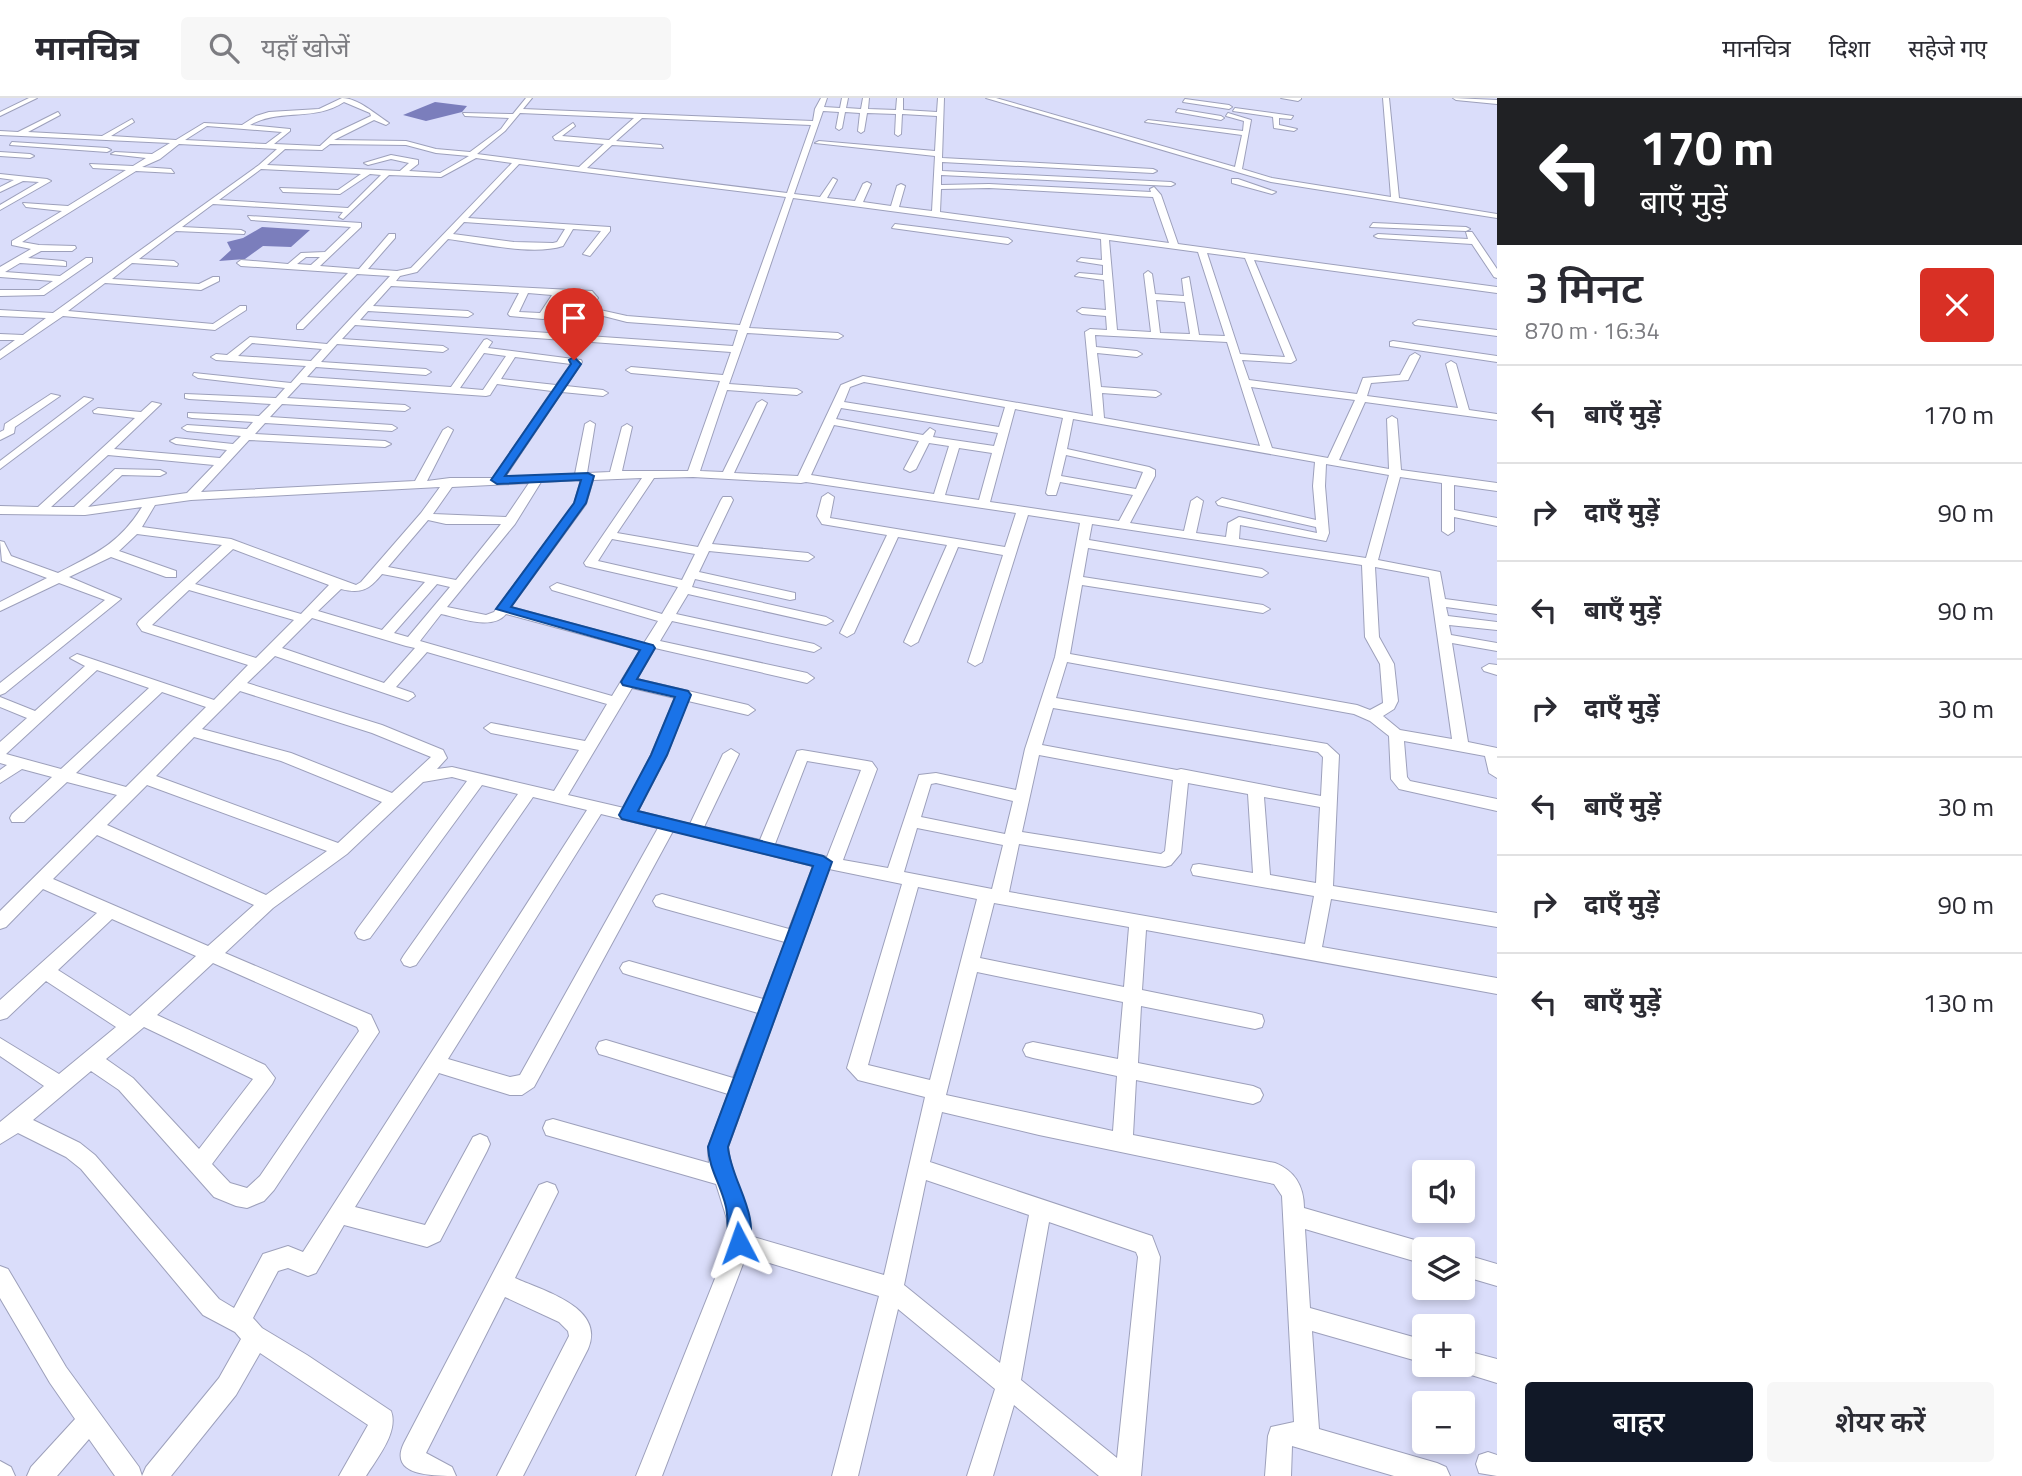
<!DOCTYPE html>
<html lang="hi">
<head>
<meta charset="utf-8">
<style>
  body { margin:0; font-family:"Titillium Web","Noto Sans Devanagari",sans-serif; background:#f7f7f7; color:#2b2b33; height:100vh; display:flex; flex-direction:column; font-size:26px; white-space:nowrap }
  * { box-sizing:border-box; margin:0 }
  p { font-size:23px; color:#7c7c81 }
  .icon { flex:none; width:38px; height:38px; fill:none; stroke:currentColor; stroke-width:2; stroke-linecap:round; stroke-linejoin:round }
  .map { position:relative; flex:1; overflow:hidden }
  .side { display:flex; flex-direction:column; background:#fff; width:525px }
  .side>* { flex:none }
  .guide { background:#202124; color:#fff; overflow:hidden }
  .tools { position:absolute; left:1412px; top:1062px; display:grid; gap:14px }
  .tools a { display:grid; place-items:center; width:63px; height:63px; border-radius:7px; background:#fff; box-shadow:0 4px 10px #0003; font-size:35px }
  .pin { position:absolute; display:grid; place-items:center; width:60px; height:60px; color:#fff; margin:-72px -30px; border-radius:50% 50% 50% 0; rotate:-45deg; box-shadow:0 0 7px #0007 }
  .pin .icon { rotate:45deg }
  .me { position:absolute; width:77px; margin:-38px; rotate:356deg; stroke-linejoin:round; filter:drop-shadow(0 0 5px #0008) }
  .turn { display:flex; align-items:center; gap:24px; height:147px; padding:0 28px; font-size:32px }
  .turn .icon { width:91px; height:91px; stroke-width:2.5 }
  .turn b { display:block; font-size:49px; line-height:60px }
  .round { display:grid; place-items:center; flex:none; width:74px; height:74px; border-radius:7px; background:#f7f7f7 }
  .headline { display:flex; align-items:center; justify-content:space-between; height:119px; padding:0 28px }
  h1 { font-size:42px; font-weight:600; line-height:52px }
  .primary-button { display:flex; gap:14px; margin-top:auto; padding:14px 28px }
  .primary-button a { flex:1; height:80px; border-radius:7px; background:#111827; color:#fff; font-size:28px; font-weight:600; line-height:80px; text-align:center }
  .primary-button a+a { background:#f7f7f7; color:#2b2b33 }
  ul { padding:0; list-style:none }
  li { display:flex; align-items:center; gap:21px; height:98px; padding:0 28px; border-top:2px solid #e1e1e2 }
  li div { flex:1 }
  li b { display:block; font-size:26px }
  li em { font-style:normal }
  header { display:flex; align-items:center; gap:42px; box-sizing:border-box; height:98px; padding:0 35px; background:#fff; border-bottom:2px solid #e1e1e2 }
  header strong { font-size:33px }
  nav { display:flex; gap:38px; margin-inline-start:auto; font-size:24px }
  .search { width:490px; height:63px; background:#f7f7f7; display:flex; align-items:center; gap:18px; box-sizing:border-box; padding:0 24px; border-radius:7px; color:#7c7c81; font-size:26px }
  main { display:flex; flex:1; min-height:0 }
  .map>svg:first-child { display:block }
  .water { fill:#7b7ebc }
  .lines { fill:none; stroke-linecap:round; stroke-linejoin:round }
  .minor-casing { stroke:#9da0bb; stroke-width:2 }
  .minor { fill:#fff; fill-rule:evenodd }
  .route { fill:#1a73e8; stroke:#114b97; stroke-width:2 }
</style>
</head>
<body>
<header>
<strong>मानचित्र</strong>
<div class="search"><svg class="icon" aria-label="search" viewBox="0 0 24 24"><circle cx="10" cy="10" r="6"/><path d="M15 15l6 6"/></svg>यहाँ खोजें</div>
<nav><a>मानचित्र</a><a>दिशा</a><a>सहेजे गए</a></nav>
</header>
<main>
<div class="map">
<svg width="1497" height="1378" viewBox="0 0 1497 1378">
  <rect width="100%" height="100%" fill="#daddfa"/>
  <path class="water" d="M435,4L467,8L462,14L426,23L403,17Z
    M262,129L310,132L291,149L263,148L245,161L219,163L231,152L227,144L243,140Z"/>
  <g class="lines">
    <g class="minor-casing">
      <path id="minor" d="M29,0H37L0,18V14Z
        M342,0C358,0 375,16 389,25L386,27L374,22L334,42L406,43L436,51L470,54L501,31L509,20L465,18L463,15L513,16L526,0H532L523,11L813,23L815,11L821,0H827L824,9L840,10L842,0H848L846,10L861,11L863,0H869L868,11L896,12L897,0H903V12L937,14L938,0H944L942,60L1153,71L1157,73L1153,75L942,64V73L1171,84L1175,86L1171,88L941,77V87L989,86L1151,94L1150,91L1154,89L1161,97L1178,146L1497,189V195L1254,162L1296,262L1291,265L1242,262L1249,282L1357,296L1363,280L1400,277L1410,258L1415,255L1420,258L1408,282L1371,285L1367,298L1458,310L1446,266L1451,263L1456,266L1469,312L1497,316V322L1365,304L1339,362L1389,371L1387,321L1392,318L1397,321L1401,372L1497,385V393L1454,387V412L1497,420V428L1454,419V433L1448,437L1442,433V385L1400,379L1378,462L1440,474L1445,501L1497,508V516L1446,509L1448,518L1497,524V532L1449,527L1451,537L1497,545V553L1452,545L1468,644L1497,650V680L1489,675L1485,658L1404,643L1407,679L1410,683L1497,701V713L1399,691L1391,681L1389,638L1370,623L1354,616L1067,564L1056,600L1327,646L1339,657L1333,788L1497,815V829L1331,801L1322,849L1497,880V896L1146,832L1142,892L1255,915L1262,917L1264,923L1262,929L1255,931L1141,908L1138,965L1253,988L1260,991L1263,997L1260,1003L1253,1006L1136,982L1133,1037L1275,1065C1295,1073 1304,1088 1304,1110L1432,1147L1434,1152H1424V1166L1305,1131L1310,1210L1424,1242V1265L1312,1233L1319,1331L1437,1365L1446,1369L1450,1378H1394L1292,1348L1291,1378H1265L1268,1338L1271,1329L1294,1324L1282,1098L1274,1086L1039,1037L942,1014L930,1064L1152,1138L1160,1159L1141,1378H1099L1014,1307L993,1378H967L995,1291L898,1211L858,1378H832L879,1198L746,1158L662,1378H636L728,1148L727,1121L716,1086L553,1039L546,1037L543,1030L546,1023L553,1021L709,1065L708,1049L728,996L606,958L599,956L596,950L599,944L606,942L733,980L758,915L629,877L623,875L620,870L623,865L629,863L763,901L785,844L662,810L656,808L653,803L656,798L662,796L789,831L813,768L673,733L534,989L522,997H510L439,975L355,1109L425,1127L473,1039L480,1036L487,1039L490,1046L487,1053L440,1143L427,1149L344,1127L316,1175L308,1178L288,1170L278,1173L253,1220L262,1230L307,1257L391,1313C399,1334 377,1360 366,1378H339L368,1327L260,1255L236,1297L171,1378H115L89,1341L57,1378H27L31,1369L75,1321L50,1285L0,1200V1168L8,1171L66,1269L139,1369L142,1378L146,1369L219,1280L241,1241L235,1234L203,1217L81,1071L66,1059L18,1035L0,1046V1024L44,988L0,958V940L59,976L116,929L46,883L7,920L0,922V902L97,815L43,791L6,829L0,831V813L117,697L67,684L24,724H12L10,720L12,716L52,679L22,671L0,685V672L7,667L0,665V644L27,620L0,609V599L35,613L85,568L70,560L77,556L214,602L248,567L142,533L137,526L139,523L222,447L137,436L119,453L176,473V479H166L111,459L69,479L121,501L5,595L0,597V585L105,502L59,485L0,513V504L47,480L2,463L0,443L4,444L11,458L58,475C95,456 119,446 142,409L85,417L0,416V408L38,409L135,320L94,315L93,313L98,310L141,314L152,304L161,306L114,351L220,360L227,352L176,346L170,343L176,340L233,346L241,338L187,333L182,330L187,327L247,331L253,324L192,320L188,319V315L259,318L271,306L189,301L185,300V296L276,300L285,290L198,280L193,277L194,275L291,285L306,268L216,262L211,259L216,256L227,257L250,239L327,246L390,178L357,176L303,231H297V227L348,175L241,168L237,165L241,162L288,166L301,155L325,154L351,129L251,122L248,118L361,125V129L320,168L359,171L389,136H395V140L368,171L397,173L411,170L512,65L476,60L441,79L389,77L343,121L339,119L343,114L213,106L182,129L241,132L245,134L244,136L176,133L139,161L174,163L178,166L177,168L132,165L112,181L199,186L213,179H219V183L201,192L105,185L68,213L213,226L240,208H246V212L215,232L63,218L0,261V253L15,242H0V236L23,237L46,220L0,218V212L53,215L259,67L277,51L179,46L160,61L142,69L171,71L174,75L136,73L22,144L39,147L75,148L76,150L72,153H41L28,160L63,163L66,164V168L20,165L5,174L60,178L86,160H92V164L44,197L0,198V192H39L53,183L0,179V169L31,151L12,147V143L62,113L26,109L23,105L68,108L126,72L93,70L90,66L133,68L146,60L111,56L115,54L152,56L170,45L0,37V33L18,34L58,14L60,17L28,34L102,38L132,21L134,24L111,38L176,42L204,25L242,27L256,18L269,14L319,11ZM344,4L370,15L371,18L333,36L320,48L274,46L290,33V31L250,27C280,10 314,24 344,4ZM823,13L839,14L836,30L839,32L842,30L845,14L860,15L858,33L861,35L864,33L867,15L896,16L895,36L898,38L901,36L902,16L937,18L935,53L819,43L815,45L935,58L932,113L899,109L905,88L901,86L897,88L891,108L863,104L871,86L867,84L863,86L855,103L827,100L837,82L833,80L820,99L794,96ZM520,15L634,20L609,42L562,38L575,28L573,25L553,39L555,42L604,46L579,69L477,56L505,33ZM642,20L811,27L787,95L587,70L612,47L663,50L661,47L616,43ZM207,28L282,34L266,46L185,42ZM330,46L406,47L436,55L469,58L440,75L409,73L418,66V62L391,57L364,65L368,67L391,61L409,65L400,73L267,67L285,51L322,52ZM519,66L786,99L740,227L627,218L591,210L598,200L592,193L396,183L400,178L417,174L448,141C481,145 532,158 563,148L573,131L601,133L583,156L590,158L610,133V129L468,120ZM261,71L361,76L338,92L280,90L283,94L340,96L370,76L381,77L348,110L219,102ZM989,90L1153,99L1169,145L940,114L941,91ZM793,100L1101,141L1102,162L1081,160L1077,163L1103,167V177L1079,175L1075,178L1104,182L1106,212L1082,210L1077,213L1082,216L1106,218L1107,232L1090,231L1085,234L1093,318L863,278L841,287L798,378L734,375L767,305L762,302L757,305L723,374L700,373L727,292L797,297L802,294L797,291L729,286L747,235L838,241L843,238L838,235L749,230ZM464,124L565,131L557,144L553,145L514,144L453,136ZM1109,142L1198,154L1225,238L1199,237L1189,179L1182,181L1184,198L1155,196L1152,176L1148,173L1144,176L1151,234L1117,232ZM1207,155L1245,160L1285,259L1240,256ZM306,159H320L311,167L297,166ZM391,188L519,195L508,216L510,218L543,221L546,220L561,197L588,200L564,236L360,222L368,213L468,219L473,216L468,213L373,208ZM528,195L552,197L540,215L519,214ZM1156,202L1185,204L1190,236L1160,235ZM588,214L627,224L738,232L733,248L573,237ZM355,227L731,254L723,277L631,269L626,272L631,275L720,283L688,373H622L632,329L627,326L622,329L610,374L587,375L595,326L590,323L585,326L575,376L505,379L562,294L603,298L608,295L603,292L566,288L582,264L581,262L488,250L492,244L487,241L484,242L451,289L307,279L316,269L426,277L431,274L426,271L321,264L337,246L443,254L448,251L443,248L342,241ZM1095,237L1227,244L1260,348L1104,320L1102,295L1156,299L1161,296L1156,293L1101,289L1097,255L1137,259L1142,256L1137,253L1096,249ZM252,245L322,251L311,263L238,258ZM484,255L506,258L483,292L460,290ZM515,259L571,266L556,287L501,281ZM864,284L1005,309L999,329L844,304L850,289ZM301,285L486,298L490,297L497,286L552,293L493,380H450L427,383L453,332L448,329L443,332L415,383L201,394L249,342L385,349L391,346L385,343L255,336L265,325L392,333L397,330L392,327L270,319L282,306L405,313L410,310L405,307L287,300ZM1251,289L1355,302L1328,360L1272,350ZM841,310L998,335L994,348L933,339L935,333L930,330L923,337L836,321ZM1015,311L1063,320L1046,395L1048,397H1056L1060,384L1133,397L1119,423L990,404ZM1073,321L1315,364L1313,388L1316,422L1222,400L1216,404L1218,407L1316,429L1317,435L1239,419L1228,425L1226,439L1196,435L1203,403L1197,399L1191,403L1184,433L1130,425L1155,378V372L1149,369L1067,351ZM834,327L919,343L904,371L910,374L916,371L929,345L949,348L934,396L811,377ZM959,350L992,355L979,402L945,397ZM108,357L214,367L187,395L88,409L122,377L160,378L166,375L160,372L115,371L74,409H51ZM1066,357L1143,374L1136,391L1061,378ZM1326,366L1389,377L1366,460L1239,441L1240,427L1326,443L1329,435L1325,388ZM693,379L801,385L806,384L1016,415L1005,449L830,420L834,399L828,395L822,399L817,418L822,426L887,437L840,535L847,539L854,535L898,439L947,447L904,544L911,548L918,544L958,449L1003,457L968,564L975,568L982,564L1028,417L1080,425L1055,559L1025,651L1016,692L936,675L919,677L888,770L843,762L877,671L872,664L867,663L802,652L797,653L760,742L704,729L739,656L731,651L723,656L690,726L638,713L667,657L688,603L748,617L755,612L748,607L637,581L655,550L807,585L814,580L807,575L660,543L672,523L814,554L821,550L814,546L676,516L688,496L826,527L833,523L826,519L692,489L695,481L790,502L795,501V495L699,474L709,453L808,463L814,459L808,455L712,446L733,402L731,399H723L721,402L698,449L617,435L654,380ZM642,380L584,465L586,468L678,489L662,516L557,485L550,489L552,492L658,523L644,545L511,509L586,406L593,382ZM581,382L574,406L494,514L486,517L447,509L515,426L541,384ZM529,385L506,419L433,416L452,389ZM440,389L421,415L361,484L356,487L231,441L142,429L155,407L191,402ZM428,422L446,426H501L456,482L388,469ZM1092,426L1362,467L1365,539L1380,566L1383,605L1370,612L1357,607L1070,556L1082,487L1263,515L1270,511L1263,507L1083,479L1088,450L1262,479L1268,475L1262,471L1089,442ZM612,441L695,456L682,482L598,463ZM233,451L329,487L301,516L195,486ZM1375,469L1429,479L1452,641L1400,632L1383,618L1394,611L1398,603L1394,566L1379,539ZM382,476L425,484L382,532L318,513L341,491C361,496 369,492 382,476ZM437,486L450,489L408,539L394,535ZM189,492L294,522L256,560L152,527ZM441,516C461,520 492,533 506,516L640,552L612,598L420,543ZM312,520L406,548L415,550L384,585L282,550ZM427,554L607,606L585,643L491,625L484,630L491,635L579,652L554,693L452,669L437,671L447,660L443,652L382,627L247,585L275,558L408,603L415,598L413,595L396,589ZM97,572L149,590L61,671L6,656ZM632,590L675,600L651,657L624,710L568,697ZM240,593L372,635L431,659L392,695L291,655L202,631ZM162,594L206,609L126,689L76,675ZM1053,610L1318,654L1323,659L1321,698L1181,671L1177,672L1042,647ZM194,639L281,663L382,704L338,745L156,678ZM1039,657L1173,682L1165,753L1161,756L1022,734ZM807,663L861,672L827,759L775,746ZM452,679L467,683L358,830L355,835L358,840L364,842L370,840L482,687L518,696L404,857L401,862L404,867L410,869L416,867L533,699L587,712L303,1154L288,1148L263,1156L234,1210L219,1201L95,1057L80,1045L33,1022L91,973L119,992L214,1099L236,1108L247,1110L264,1103L274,1092L379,934L371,917L225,855L273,810L347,756L423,684ZM936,685L1013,703L1005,736L921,719L931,686ZM1188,685L1248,696L1253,775L1199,766L1193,767L1191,772L1193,777L1314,798L1305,846L1009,794L1019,746L1165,769L1171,767L1181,755ZM147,687L327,753L266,797L107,727ZM1264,699L1320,709L1316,785L1270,777ZM601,716L658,730L520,977L510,979L448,961ZM917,730L1003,747L992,791L904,774ZM97,737L254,807L208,848L53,781ZM829,771L902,786L847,970L858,982L925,999L884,1177L750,1138C750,1106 731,1080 728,1049ZM918,789L977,801L930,982L868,967ZM994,805L1129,829L1124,889L980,860ZM112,821L196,858L130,918L58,872ZM213,865L357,929L359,933L260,1078L247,1090L230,1085L212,1066L272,986L275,980L265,967L157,917ZM977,874L1123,904L1118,961L1033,944L1026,946L1023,952L1026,958L1033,960L1117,978L1113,1033L946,997ZM144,929L253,981L199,1051L133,980L106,961ZM926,1082L1029,1117L1000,1265L904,1187ZM1049,1124L1136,1154L1138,1159L1117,1360L1021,1282Z
        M986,0H996L1235,69L1242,37L1145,24L1148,22L1243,33L1244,23L1226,18L1228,15L1251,22L1242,71L1272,80L1391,99L1383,0H1389L1399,100L1497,116V120L1271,84Z
        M1281,0H1301V1L1298,3Z
        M1453,0L1497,2V6L1456,2Z
        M1185,1L1229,7L1232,9L1229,11L1183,4Z
        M1235,10L1293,18L1291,21L1279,20V27L1297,31L1294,33L1274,30L1273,19L1233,13Z
        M1178,11L1221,18L1224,20L1221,22L1176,14Z
        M12,44L107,50L111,52L107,54L10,47Z
        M0,54L30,56L34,58L30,60L0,58Z
        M0,76L47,81L51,83L0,112V107L39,84L23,83L0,94V89L14,82L0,80Z
        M1232,81H1238L1276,94L1272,96L1232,85Z
        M1373,125L1466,129L1470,131L1466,133L1370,129Z
        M895,126L1008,140L1012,143L1008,146L892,130Z
        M1466,134H1472L1497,171V180L1494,179L1472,146L1378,140L1374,138L1378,136L1468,141Z
        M1418,222L1497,232V238L1415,227L1413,225Z
        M1393,243L1497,258V264L1390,248V244Z
        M51,296L60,298L15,329L14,335L0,342V334L4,332L5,326Z
        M84,299L93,301L0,371V363Z
        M1489,566L1497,567V577L1484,573L1482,570Z
        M547,1084L555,1087L558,1094L515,1180C543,1193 606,1209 588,1251L523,1378H497L569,1238L568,1233L559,1224L505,1199L426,1355L452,1369L456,1378C432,1378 388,1378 404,1345L539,1087Z
        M1463,1156L1497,1166V1188L1463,1178Z
        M1463,1252L1497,1261V1285L1455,1272L1452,1267H1463Z
        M1488,1354L1497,1357V1378L1479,1375L1476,1366L1479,1357Z
        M0,1363L11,1369L15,1378H0Z"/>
    </g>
    <use href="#minor" class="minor"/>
  </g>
  <path class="route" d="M574,259L581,266L505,378L588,375L594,378L586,405L511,509L653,547L655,550L637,581L688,593L691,597L667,657L638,713L823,758L832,764L728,1049C731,1084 762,1117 747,1153L739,1156L732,1153C726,1140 729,1123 726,1109C721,1087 709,1071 708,1049L813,768L622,721L619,717L651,657L675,599L623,587L621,584L640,552L496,511L574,405L581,382L497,386L491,382L571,266L569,262Z"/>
</svg>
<div class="tools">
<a><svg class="icon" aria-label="sound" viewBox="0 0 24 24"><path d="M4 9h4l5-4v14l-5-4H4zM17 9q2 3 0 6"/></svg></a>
<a><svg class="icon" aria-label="layers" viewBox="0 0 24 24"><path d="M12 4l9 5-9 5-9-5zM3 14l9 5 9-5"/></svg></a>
<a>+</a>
<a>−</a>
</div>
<div class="pin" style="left:574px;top:262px;background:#d93025"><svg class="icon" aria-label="arrive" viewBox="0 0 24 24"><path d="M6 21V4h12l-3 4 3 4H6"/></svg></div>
<svg class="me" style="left:739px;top:1145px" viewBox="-20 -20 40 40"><path d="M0-17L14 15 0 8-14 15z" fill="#1a73e8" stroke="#fff" stroke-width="4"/></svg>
</div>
<section class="side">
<div class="guide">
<div class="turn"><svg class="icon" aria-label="left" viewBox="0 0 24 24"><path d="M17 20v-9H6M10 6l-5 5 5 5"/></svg><div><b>170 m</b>बाएँ मुड़ें</div></div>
</div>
<div class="headline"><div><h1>3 मिनट</h1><p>870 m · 16:34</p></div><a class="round" style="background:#d93025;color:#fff"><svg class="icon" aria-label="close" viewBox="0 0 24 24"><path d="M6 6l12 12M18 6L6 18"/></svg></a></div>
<ul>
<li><svg class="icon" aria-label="left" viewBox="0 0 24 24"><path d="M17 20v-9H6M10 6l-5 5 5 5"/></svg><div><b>बाएँ मुड़ें</b></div><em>170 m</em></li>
<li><svg class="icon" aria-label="right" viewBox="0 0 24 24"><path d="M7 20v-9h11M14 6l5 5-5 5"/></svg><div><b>दाएँ मुड़ें</b></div><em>90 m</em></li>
<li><svg class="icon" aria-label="left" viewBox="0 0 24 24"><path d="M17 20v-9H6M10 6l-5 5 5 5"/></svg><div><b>बाएँ मुड़ें</b></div><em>90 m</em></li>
<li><svg class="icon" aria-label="right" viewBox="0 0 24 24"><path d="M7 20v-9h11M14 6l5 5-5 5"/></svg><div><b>दाएँ मुड़ें</b></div><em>30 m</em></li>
<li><svg class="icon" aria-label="left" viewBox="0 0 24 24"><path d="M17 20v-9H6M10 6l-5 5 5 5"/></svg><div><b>बाएँ मुड़ें</b></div><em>30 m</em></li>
<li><svg class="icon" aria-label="right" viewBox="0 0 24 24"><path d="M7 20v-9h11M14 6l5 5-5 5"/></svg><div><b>दाएँ मुड़ें</b></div><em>90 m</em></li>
<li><svg class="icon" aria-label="left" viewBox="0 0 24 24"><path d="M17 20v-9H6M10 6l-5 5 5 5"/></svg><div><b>बाएँ मुड़ें</b></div><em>130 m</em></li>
</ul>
<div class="primary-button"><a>बाहर</a><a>शेयर करें</a></div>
</section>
</main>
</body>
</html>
